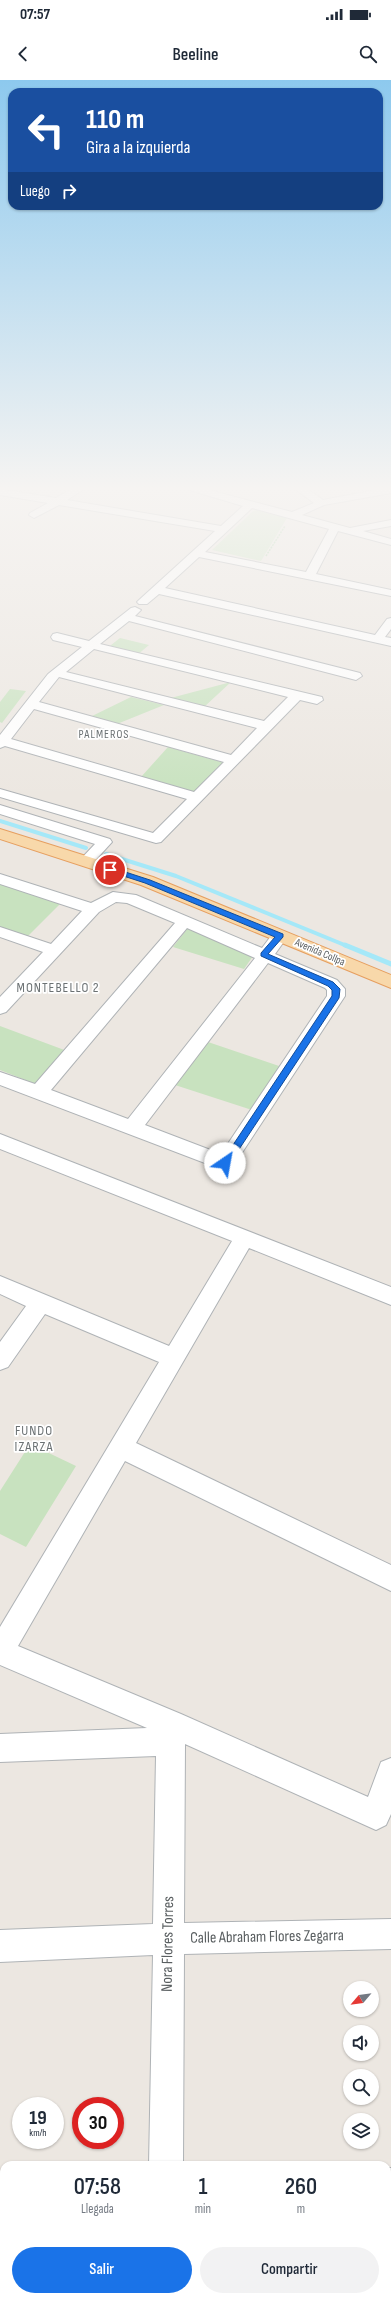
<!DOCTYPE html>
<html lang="es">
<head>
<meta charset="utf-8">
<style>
  body { margin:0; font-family:"Sofia Sans Condensed",sans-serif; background:#f2f2f3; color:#1f2937; height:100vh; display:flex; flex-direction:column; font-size:15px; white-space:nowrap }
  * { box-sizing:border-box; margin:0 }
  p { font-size:13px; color:#747a83 }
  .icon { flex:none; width:22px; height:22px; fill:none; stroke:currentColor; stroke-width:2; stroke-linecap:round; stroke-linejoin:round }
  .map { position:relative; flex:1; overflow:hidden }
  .sheet { position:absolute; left:0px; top:2081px; width:391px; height:140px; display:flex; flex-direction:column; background:#fff; border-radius:12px 12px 0 0; box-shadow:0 1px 3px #0004 }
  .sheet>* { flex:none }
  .banner { position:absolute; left:8px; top:8px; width:375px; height:122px; border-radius:12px; box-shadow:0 1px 3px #0004; background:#1a4fa0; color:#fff; overflow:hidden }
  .needle { width:26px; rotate:241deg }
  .controls { position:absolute; left:343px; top:1901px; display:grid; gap:8px }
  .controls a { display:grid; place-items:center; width:36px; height:36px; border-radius:50%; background:#fff; box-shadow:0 1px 3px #0004; font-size:20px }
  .speed { position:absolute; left:12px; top:2017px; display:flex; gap:8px; font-size:20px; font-weight:700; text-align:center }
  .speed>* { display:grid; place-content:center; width:52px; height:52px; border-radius:50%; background:#fff; box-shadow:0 1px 3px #0004; line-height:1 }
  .speed small { font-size:10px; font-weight:400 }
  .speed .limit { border:6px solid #d22; background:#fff; color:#111 }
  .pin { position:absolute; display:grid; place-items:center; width:34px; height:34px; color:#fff; margin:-17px; border:2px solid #fff; border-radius:50%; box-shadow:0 1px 4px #0007 }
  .me { position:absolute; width:44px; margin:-22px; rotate:33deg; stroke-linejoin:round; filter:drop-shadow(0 0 3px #0008) }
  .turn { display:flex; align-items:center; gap:14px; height:84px; padding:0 12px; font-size:18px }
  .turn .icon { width:52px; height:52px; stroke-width:2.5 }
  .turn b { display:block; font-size:28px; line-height:34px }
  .then { display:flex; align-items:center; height:38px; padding:0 12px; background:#0003; gap:8px; font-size:15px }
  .eta { display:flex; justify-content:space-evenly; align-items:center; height:68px; text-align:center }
  .eta b { font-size:24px; font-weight:600; line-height:28px }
  .cta { display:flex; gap:8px; margin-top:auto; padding:8px 12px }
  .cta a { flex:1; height:46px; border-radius:24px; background:#1a73e8; color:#fff; font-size:16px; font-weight:600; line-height:46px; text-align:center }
  .cta a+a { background:#f2f2f3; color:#1f2937 }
  .status { display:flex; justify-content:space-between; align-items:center; height:28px; padding:0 20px; background:#fff; direction:ltr }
  .status svg { height:11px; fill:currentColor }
  header { display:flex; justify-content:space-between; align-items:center; height:52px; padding:0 12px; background:#fff; font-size:18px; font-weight:600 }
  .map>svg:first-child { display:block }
  .green { fill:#c8e2bf }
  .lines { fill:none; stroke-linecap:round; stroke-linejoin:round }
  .stream-far1 { stroke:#a5e8f8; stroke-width:4 }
  .stream { stroke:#a5e8f8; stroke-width:5 }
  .street-casing { stroke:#afb3b6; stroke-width:2 }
  .primary-casing { stroke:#e69f60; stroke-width:2 }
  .path { stroke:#a4d2a4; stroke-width:1.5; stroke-dasharray:2 1; stroke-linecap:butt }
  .street { fill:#fff; fill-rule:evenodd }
  .primary { fill:#f8d8aa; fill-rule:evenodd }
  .route { fill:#1a73e8; stroke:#114b97 }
  .labels { text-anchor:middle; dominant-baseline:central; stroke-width:3.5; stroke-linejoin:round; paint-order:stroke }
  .far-street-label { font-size:11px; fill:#5a5f61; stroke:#fff }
  .far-neighbourhood-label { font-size:12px; letter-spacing:1px; fill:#6b7173; stroke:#fff }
  .neighbourhood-label { font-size:14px; letter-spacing:1px; fill:#6b7173; stroke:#fff }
  .near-street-label { font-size:16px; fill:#5a5f61; stroke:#fff }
</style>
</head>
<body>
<div class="status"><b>07:57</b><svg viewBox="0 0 49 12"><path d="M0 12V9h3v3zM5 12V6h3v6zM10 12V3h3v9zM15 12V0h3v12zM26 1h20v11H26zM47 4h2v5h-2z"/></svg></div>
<header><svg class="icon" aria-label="back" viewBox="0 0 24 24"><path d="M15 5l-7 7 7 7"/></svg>Beeline<svg class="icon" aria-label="search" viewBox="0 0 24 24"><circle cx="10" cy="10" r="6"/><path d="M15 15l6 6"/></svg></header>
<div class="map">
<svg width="391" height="2221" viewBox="0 0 391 2221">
  <rect width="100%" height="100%" fill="#ece7e1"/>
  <path class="green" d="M257,430L287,438L261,481L212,470L253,431Z
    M120,558L149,565L136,576L106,569Z
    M231,602L203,628L167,619Z
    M10,609L26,611L2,643L0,642V622Z
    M131,617L164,625L117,644L90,637Z
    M168,667L225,683L194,713L141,697Z
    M0,803L61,823L27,857L0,848Z
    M188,848L253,876L244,889L173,867Z
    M0,946L67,971L38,1005L0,990Z
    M208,962L282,987L252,1030L175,1005Z
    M30,1364L76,1386L26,1467L0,1454V1411Z
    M387,2145H391V2221H228V2217H387Z
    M0,2171H4V2217H137V2221H0Z"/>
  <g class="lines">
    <path class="stream-far1" d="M0,741L86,768
      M106,774L176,796L347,866"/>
    <path class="stream" d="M345,865L391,884"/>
    <g class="street-casing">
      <path id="street" d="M76,406H89L67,420L221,446L243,426L176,406H194L292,432L314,423L291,406H303L323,420L391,407V413L324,425L302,435L350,448L391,440V446L363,451L391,459V465L338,451L316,494L391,510V516L199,477L165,508L375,555L387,539L391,538V549L385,557L391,558V566L159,514L147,524H139L137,522L139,520L215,451L59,425L34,438L29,435L30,433L48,423L0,415V409L56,418ZM252,428L329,449L306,492L205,472Z
        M135,527L141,530L135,536L360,593L362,596L356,600L129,541L100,564L322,617L323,620L317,624L300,620L161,762L156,763L0,717V709L153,753L187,719L5,666L0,668V655L48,594L82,567L53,560L51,557L53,554L57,553L89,561L131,528ZM94,569L288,617L264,641L66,592ZM59,597L257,648L231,675L39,622ZM34,629L224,682L194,712L11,659Z
        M0,725L110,759L112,762L91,785H81L78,782L95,764L0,734Z
        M0,794L91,823L113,812L136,815L262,868L274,852H286L288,856L275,874L337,900L345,909V916L232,1088L225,1090L218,1088L0,1005V992L35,1004L175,843L127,823L116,822L99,832L6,932L0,934V917L43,872L0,857V847L51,864L82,831L0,804ZM187,848L255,878L128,1039L51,1010ZM268,883L325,908L327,910V916L221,1074L145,1045Z
        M0,1054L391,1207V1225L249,1168L136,1363L391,1485V1511L125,1381L18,1566L181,1634L368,1717L381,1682L391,1678V1734L386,1745L376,1750L185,1664L184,1843L391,1839V1869L184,1874L183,2085H149L153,1875L0,1882V1850L153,1844L156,1676L0,1682V1654L147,1648L0,1585V1547L159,1282L45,1234L8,1287L0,1290V1262L26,1226L0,1214V1196L169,1266L232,1161L0,1069Z
        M387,2088H391V2122H387Z
        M0,2108H4V2142H0Z
        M148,2217H184V2221H148Z"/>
    </g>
    <g class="primary-casing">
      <path id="primary" d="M0,749L153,797L391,895V908L141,805L0,759Z"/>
    </g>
    <path class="path" d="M266,476L285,446"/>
    <use href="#street" class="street"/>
    <use href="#primary" class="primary"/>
  </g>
  <linearGradient id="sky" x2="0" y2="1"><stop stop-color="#8dc9ee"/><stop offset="0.57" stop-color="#f6f4f2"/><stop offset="1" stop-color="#f6f4f2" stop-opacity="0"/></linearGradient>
  <rect width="391" height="717" fill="url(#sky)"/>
  <path class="route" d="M110,787L150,800L283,854V857L268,874L333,902L340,909L339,918L228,1086L225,1087L221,1083L332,916V910L328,906L261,876V873L275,857L145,803L108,791V788Z"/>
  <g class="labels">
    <g class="far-street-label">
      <text transform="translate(320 872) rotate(23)">Avenida Collpa</text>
    </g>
    <g class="far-neighbourhood-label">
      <text x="104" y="654">PALMEROS</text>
    </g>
    <g class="neighbourhood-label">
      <text x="58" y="907">MONTEBELLO 2</text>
      <text x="34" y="1350">FUNDO<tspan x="34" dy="16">IZARZA</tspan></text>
    </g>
    <g class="near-street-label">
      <text transform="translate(267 1857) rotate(-1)">Calle Abraham Flores Zegarra</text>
      <text transform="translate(168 1864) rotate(-89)">Nora Flores Torres</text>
    </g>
  </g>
</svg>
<div class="controls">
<a><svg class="needle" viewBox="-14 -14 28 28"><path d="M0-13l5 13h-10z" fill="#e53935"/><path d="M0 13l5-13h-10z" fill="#747a83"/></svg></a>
<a><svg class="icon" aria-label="sound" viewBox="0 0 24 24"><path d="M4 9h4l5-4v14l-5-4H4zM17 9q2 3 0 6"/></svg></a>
<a><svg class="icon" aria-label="search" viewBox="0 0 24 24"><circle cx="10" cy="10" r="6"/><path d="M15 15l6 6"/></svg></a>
<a><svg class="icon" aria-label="layers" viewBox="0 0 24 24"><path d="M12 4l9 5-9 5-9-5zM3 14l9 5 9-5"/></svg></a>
</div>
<div class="speed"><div>19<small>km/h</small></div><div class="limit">30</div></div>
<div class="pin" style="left:110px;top:790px;background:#d93025"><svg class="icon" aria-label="arrive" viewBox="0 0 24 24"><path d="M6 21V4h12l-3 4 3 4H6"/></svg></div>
<svg class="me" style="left:225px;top:1083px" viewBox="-20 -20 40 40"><circle r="19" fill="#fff"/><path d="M0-13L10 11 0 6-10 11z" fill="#1a73e8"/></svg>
<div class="banner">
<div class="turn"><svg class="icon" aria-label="left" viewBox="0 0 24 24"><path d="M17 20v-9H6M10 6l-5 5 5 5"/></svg><div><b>110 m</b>Gira a la izquierda</div></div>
<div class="then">Luego<svg class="icon" aria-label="right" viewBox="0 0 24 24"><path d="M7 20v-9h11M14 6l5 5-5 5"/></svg></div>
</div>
<section class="sheet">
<div class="eta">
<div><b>07:58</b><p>Llegada</p></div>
<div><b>1</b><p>min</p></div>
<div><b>260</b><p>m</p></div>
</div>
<div class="cta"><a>Salir</a><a>Compartir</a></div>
</section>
</div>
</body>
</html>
